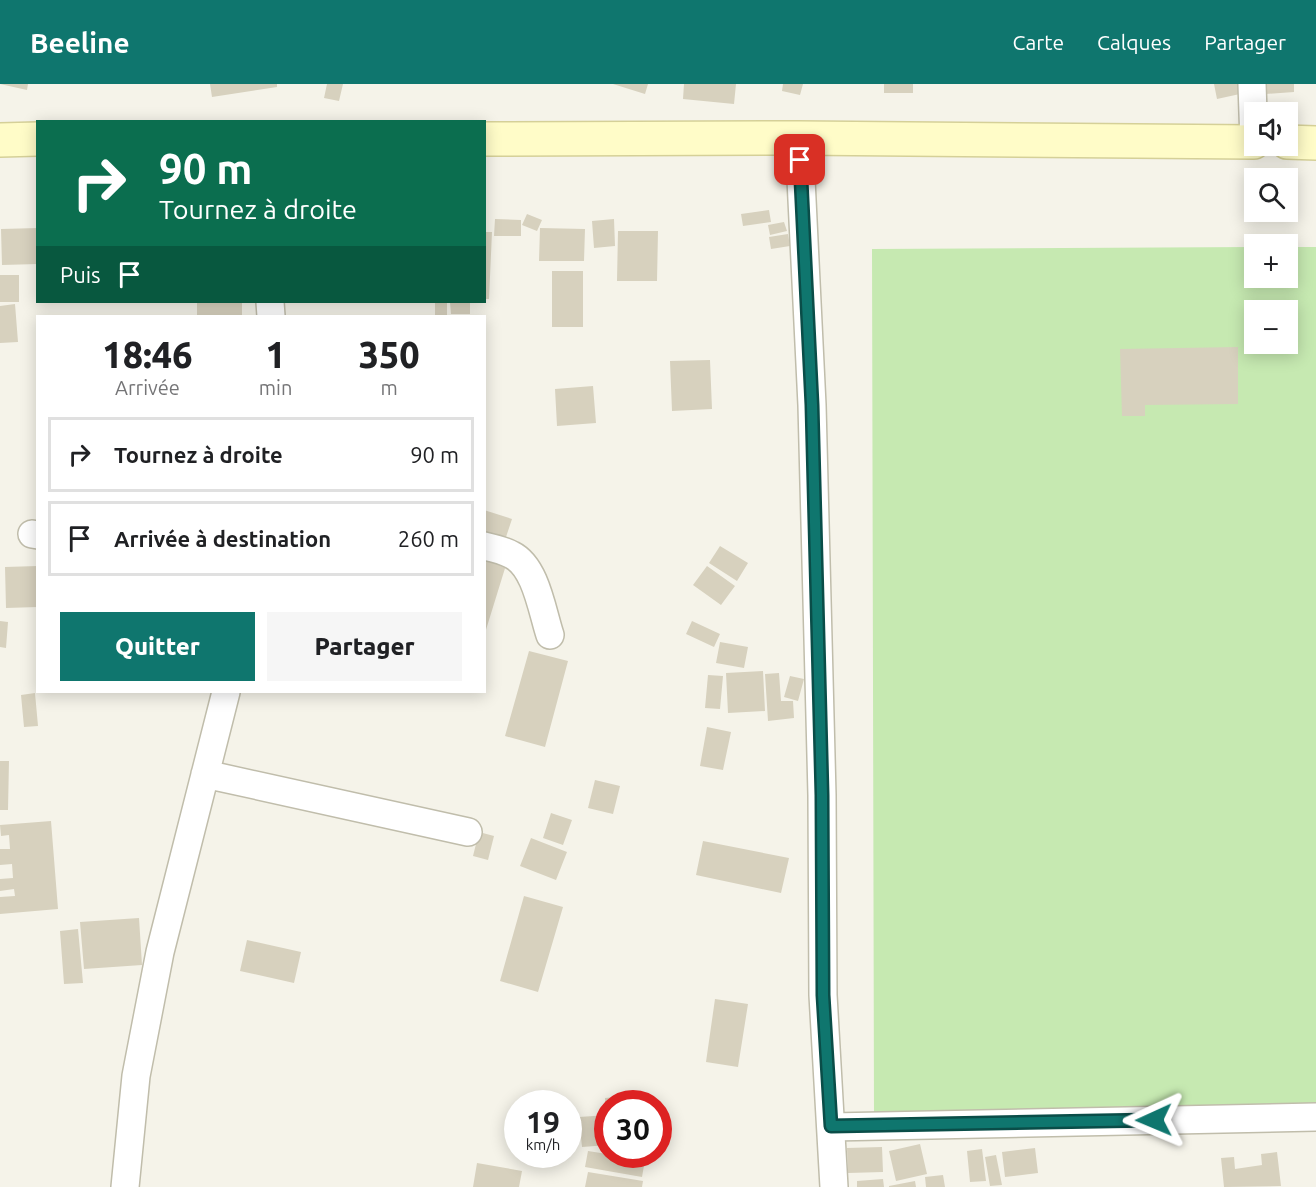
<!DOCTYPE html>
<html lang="fr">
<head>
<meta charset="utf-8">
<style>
  body { margin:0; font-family:Ubuntu,sans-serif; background:#f6f6f6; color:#202124; height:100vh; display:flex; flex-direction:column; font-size:22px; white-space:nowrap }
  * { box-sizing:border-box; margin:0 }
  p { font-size:20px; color:#757577 }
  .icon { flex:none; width:33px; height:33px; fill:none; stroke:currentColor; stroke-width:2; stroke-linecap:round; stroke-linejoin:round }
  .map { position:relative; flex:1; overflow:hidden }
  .drawer { position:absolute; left:36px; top:231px; width:450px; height:378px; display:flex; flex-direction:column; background:#fff; border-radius:0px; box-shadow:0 3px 15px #0003 }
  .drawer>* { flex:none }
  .banner { position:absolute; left:36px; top:36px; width:450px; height:183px; border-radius:0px; box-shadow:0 3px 15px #0003; background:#0b6e4f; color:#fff; overflow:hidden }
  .tools { position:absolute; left:1244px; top:18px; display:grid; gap:12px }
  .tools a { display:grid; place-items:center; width:54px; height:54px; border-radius:0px; background:#fff; box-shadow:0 3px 15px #0003; font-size:30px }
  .speed { position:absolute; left:504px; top:1006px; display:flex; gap:12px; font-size:30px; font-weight:700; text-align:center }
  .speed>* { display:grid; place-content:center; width:78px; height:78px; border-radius:50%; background:#fff; box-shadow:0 3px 15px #0003; line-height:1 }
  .speed small { font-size:15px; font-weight:400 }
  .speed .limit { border:9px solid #d22; background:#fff; color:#111 }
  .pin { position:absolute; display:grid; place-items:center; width:51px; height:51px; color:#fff; margin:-26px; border-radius:12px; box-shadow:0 3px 9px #0006 }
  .me { position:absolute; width:66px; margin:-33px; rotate:269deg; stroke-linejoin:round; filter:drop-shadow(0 0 4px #0008) }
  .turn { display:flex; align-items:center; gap:21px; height:126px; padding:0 24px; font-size:27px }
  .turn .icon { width:78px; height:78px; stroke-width:2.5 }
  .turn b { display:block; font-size:42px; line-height:51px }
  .then { display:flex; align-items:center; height:57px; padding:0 24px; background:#0003; gap:12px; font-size:22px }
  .eta { display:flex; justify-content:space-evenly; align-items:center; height:102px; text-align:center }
  .eta b { font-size:36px; font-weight:800; line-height:42px }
  .primary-button { display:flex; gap:12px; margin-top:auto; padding:12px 24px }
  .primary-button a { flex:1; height:69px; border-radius:0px; background:#0f766e; color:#fff; font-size:24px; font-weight:800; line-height:69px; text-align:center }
  .primary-button a+a { background:#f6f6f6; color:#202124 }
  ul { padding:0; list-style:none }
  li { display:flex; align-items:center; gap:18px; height:75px; margin:0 12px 9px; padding:0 12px; border:3px solid #e0e0e0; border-radius:0px }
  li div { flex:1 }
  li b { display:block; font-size:22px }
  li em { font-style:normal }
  header { display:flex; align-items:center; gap:36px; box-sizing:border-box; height:84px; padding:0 30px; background:#0f766e; color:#fff }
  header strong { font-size:28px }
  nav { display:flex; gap:33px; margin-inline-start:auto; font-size:21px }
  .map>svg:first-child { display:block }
  .green { fill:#c6e9b1; fill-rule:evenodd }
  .building { fill:#d7d1be }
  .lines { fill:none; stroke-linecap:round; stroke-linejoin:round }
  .street-casing { stroke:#c0bdab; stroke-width:30 }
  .secondary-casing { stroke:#d5d098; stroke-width:36 }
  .street { stroke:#fff; stroke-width:27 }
  .secondary { stroke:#fffcc8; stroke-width:33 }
  .route-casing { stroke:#0a4d48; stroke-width:15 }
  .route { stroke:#0f766e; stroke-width:10 }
</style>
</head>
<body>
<header>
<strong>Beeline</strong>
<nav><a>Carte</a><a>Calques</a><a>Partager</a></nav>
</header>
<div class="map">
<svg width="1316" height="1103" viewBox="0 0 1316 1103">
  <rect width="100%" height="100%" fill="#f5f3e9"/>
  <path class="green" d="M1254,163V194H1287V163H1316V1028L874,1030L872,165ZM1254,226H1287V260H1254Z"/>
  <path class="building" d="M0,0H28L27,6Z
    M210,0H277V3L212,13Z
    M327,0H343L339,17L324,14Z
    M613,0H648L645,10Z
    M684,0H736L734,20L683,15Z
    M783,0H803L800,11L782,7Z
    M884,0H913V9H884Z
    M1214,0H1247L1249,8L1217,15Z
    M1265,0H1294V8L1265,10Z
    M769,126L771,138L743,142L741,130Z
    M527,130L542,136L537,147L522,141Z
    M495,135L521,136V152H494Z
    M614,135L615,162L594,164L592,137Z
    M784,138L787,147L770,151L768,141Z
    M38,144V180L2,181L1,145Z
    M540,144L585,145L584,177H539Z
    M618,147H658L657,197H617Z
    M484,148H492L489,215H484Z
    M788,150L790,162L771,165L769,153Z
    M552,187H583V243H552Z
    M0,191H19V218H0Z
    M197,218H242V232H197Z
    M435,218H447V232H435Z
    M450,218H470V230H451Z
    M15,220L18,258L0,259V222Z
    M1238,263V320L1145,321V332H1122L1120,265Z
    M710,276L712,325L672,327L670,277Z
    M593,302L596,339L557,342L555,305Z
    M484,426L512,435L504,459L484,452Z
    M720,462L748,479L737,497L709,479Z
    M484,474L506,481L485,549H484Z
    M38,482V523L6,524L5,483Z
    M707,482L735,502L721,521L693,501Z
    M0,537L8,538L6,564L0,563Z
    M692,537L720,550L714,563L686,550Z
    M720,558L748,563L744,584L716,579Z
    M529,567L568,577L545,663L505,652Z
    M763,587L765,627L728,629L726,589Z
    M779,589L781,617H793L794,634L768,637L765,590Z
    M708,591L723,592L720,625L705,624Z
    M790,592L804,595L798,617L784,613Z
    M35,609L38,642L24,643L21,611Z
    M707,643L731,648L723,686L700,682Z
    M0,677H9L8,726H0Z
    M595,696L620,702L613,730L588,724Z
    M551,729L572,736L563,761L543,754Z
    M51,737L58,825L0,830V813L15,812L14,805L0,807V795L13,794L12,780L0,781V765H10L9,751L1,752L0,741Z
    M479,748L494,752L488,776L473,772Z
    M531,754L567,768L556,796L520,782Z
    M703,757L789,774L781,809L696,791Z
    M524,812L563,823L538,908L500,897Z
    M139,834L142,881L84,885L80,838Z
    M78,845L83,899L64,900L60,847Z
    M247,856L301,868L294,899L240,887Z
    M715,915L748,920L738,983L706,978Z
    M626,1012L627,1020H608L606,1031L605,1014Z
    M608,1031V1061L582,1063L579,1033Z
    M920,1060L927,1090L896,1097L889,1067Z
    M882,1063L883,1088L848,1089L847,1064Z
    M1035,1064L1038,1089L1005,1093L1002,1068Z
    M982,1065L986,1097L970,1098L967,1067Z
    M588,1067L645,1076L642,1093L585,1083Z
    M1277,1068L1281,1102L1224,1103L1221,1074L1234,1073L1235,1085L1262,1081L1261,1070Z
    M996,1071L1002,1101L990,1102L985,1073Z
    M477,1079L522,1087L519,1103H473Z
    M588,1088L643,1097L642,1103H585Z
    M943,1091L945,1103H926L925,1093Z
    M883,1095L884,1103H857V1097Z
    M915,1097L916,1103H889V1102Z"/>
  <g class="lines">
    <g class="street-casing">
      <path id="street" d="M1252,0L1254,58
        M799,54L812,321L822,711L823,911L834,1103
        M270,218L271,232
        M32,450L38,451
        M484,462C493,464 503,466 512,471C536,483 542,527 550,551
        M205,690L468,748
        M831,1043L1316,1033
        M125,1103L136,992L160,868L226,608"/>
    </g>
    <g class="secondary-casing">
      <path id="secondary" d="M484,55L799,54L1254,58
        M0,56L38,55
        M1287,58L1316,59"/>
    </g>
    <use href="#street" class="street"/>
    <use href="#secondary" class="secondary"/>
  </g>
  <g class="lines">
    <g class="route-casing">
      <path id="route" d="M800,76L812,321L822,711L823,911L831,1042L1154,1036"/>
    </g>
    <use href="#route" class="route"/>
  </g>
</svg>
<div class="tools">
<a><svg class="icon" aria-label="sound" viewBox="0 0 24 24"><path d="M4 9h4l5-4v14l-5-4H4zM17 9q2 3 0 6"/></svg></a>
<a><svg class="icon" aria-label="search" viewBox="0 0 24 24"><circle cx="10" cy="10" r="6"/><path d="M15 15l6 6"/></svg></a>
<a>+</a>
<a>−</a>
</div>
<div class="speed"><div>19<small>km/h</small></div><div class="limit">30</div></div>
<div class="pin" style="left:800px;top:76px;background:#d93025"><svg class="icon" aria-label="arrive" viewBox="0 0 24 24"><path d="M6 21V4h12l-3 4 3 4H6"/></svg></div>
<svg class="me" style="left:1154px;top:1036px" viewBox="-20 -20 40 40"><path d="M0-17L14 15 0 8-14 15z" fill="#0f766e" stroke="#fff" stroke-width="4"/></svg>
<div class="banner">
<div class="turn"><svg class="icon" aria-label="right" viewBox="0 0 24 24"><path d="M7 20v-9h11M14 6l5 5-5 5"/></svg><div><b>90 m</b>Tournez à droite</div></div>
<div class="then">Puis<svg class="icon" aria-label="arrive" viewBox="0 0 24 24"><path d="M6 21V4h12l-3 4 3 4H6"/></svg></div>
</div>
<section class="drawer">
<div class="eta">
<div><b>18:46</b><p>Arrivée</p></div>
<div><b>1</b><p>min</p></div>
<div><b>350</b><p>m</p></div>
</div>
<ul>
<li><svg class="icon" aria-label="right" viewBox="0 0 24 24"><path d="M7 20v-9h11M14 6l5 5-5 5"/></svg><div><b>Tournez à droite</b></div><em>90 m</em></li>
<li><svg class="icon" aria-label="arrive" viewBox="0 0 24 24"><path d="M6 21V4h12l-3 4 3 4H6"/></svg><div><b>Arrivée à destination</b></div><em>260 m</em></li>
</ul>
<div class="primary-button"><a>Quitter</a><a>Partager</a></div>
</section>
</div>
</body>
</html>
